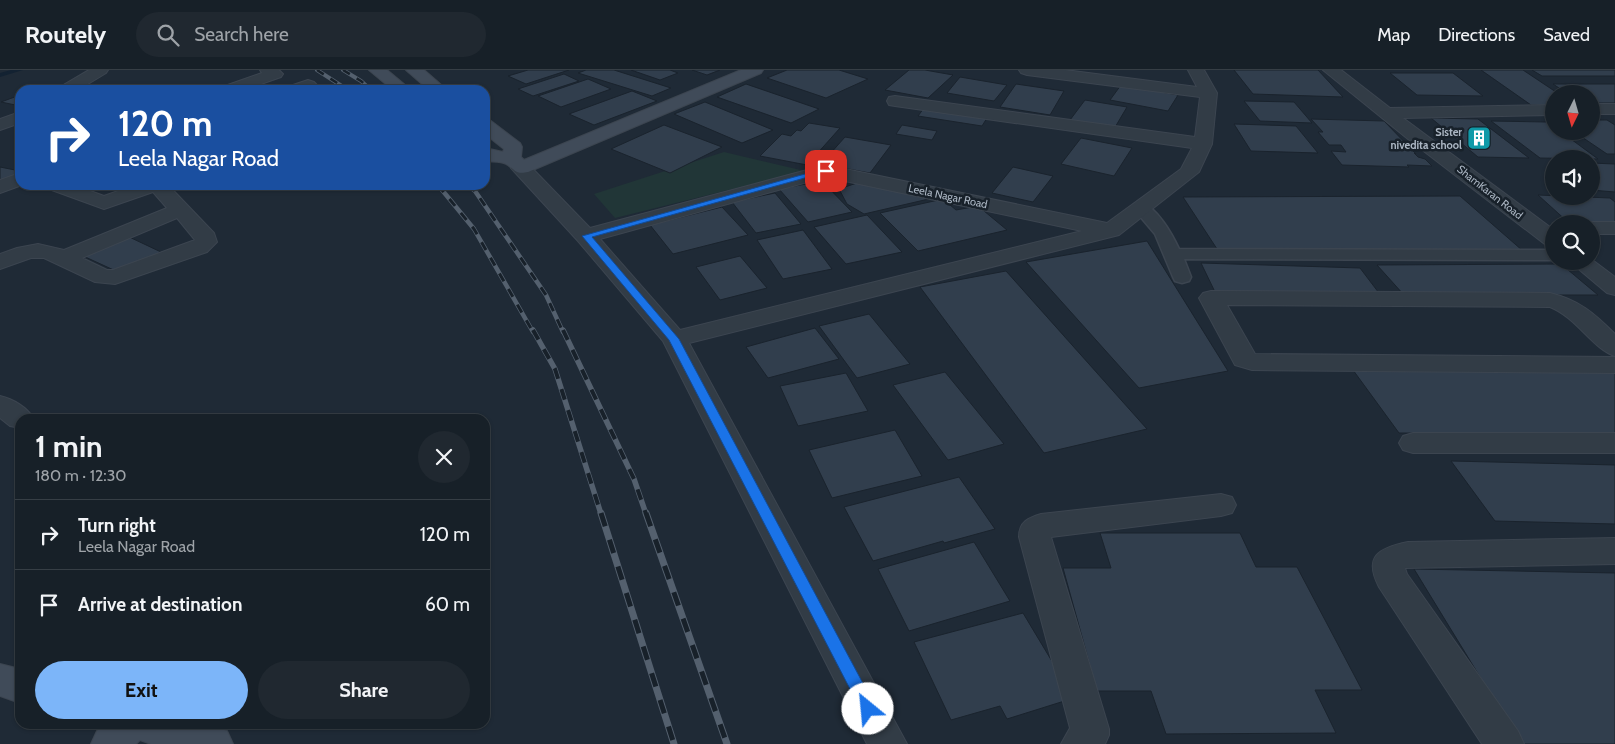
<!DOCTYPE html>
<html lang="en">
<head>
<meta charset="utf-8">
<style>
  body { margin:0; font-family:Cabin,sans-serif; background:#202830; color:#f1f3f6; height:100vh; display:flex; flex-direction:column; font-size:19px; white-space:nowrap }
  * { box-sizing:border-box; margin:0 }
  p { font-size:16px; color:#9ea3a8 }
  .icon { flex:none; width:28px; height:28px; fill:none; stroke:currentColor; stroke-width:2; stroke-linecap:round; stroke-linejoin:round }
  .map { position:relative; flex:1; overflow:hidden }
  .details { position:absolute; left:15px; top:344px; width:475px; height:315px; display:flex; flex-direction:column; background:#172028; border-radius:15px; box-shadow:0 1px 4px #0004,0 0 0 1px #363e45 }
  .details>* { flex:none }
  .guide { position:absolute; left:15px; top:15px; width:475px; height:105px; border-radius:15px; box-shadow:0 1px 4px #0004,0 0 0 1px #363e45; background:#1a4fa0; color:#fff; overflow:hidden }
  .needle { width:32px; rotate:185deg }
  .controls { position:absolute; left:1545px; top:15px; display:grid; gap:10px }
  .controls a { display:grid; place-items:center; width:55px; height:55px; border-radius:50%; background:#172028; box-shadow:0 1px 4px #0004,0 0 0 1px #363e45; font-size:25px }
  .pin { position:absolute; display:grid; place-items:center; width:42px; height:42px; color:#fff; margin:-21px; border-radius:10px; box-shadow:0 2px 8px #0006 }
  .me { position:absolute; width:55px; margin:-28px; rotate:332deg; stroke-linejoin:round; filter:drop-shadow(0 0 4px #0008) }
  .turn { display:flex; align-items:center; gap:18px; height:105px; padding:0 20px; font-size:22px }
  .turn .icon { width:65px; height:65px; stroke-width:2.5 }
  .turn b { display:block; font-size:35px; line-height:42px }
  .round { display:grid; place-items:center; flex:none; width:52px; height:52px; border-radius:26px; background:#202830 }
  .headline { display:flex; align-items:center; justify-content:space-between; height:85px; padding:0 20px }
  h1 { font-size:30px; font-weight:800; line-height:38px }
  .cta { display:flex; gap:10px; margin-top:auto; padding:10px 20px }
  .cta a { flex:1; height:58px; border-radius:30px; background:#7cb5f9; color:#111; font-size:20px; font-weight:800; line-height:58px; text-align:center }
  .cta a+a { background:#202830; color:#f1f3f6 }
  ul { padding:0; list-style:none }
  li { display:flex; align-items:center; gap:15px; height:70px; padding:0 20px; border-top:1px solid #363e45 }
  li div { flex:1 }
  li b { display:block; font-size:19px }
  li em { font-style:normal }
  header { display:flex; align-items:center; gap:30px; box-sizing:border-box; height:70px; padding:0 25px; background:#172028; border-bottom:1px solid #363e45 }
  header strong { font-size:24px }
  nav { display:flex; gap:28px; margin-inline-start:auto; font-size:18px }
  .search { width:350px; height:45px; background:#202830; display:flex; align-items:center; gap:12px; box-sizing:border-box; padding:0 18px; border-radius:28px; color:#9ea3a8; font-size:19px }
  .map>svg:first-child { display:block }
  .green { fill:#213637 }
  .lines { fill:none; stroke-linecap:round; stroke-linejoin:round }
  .stream { fill:#132232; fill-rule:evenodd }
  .building { fill:#313e4d; stroke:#1a232d }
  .lane-casing { stroke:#3c4550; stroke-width:3 }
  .street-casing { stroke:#3c4550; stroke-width:2 }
  .secondary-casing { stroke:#3c4550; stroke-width:2 }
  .lane { fill:#323c46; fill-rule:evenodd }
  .street { fill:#323c46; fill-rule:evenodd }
  .secondary { fill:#404b59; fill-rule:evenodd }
  .rail-far3-casing { stroke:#54606e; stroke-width:4 }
  .rail-far2-casing { stroke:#54606e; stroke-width:4.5 }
  .rail-far1-casing { stroke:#54606e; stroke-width:5.5 }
  .rail-casing { stroke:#54606e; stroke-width:7 }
  .rail-far3 { stroke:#18212a; stroke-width:2.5; stroke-dasharray:8; stroke-linecap:butt }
  .rail-far2 { stroke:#18212a; stroke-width:3; stroke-dasharray:9; stroke-linecap:butt }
  .rail-far1 { stroke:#18212a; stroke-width:4; stroke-dasharray:11; stroke-linecap:butt }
  .rail { stroke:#18212a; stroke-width:5; stroke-dasharray:14; stroke-linecap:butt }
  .route { fill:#1a73e8; stroke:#114b97 }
  .labels { text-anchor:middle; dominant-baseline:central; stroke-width:5; stroke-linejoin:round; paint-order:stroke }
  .far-poi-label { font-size:11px; font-weight:bold; fill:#acb7c4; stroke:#18212a; text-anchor:end }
  .far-street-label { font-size:11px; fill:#acb7c4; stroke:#18212a }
</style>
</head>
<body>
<header>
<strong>Routely</strong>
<div class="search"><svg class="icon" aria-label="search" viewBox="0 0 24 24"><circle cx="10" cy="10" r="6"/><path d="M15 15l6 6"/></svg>Search here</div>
<nav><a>Map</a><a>Directions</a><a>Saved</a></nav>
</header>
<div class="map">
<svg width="1615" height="674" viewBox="0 0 1615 674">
  <rect width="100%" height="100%" fill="#1f2a36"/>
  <path class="green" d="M724,82L805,101L615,148L594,124Z"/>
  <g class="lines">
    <path class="stream" d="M11,0H23L0,7V3Z"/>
  </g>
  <path class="building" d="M528,0H569L526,14L508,6Z
    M586,0H614L671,18L652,26L578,3Z
    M631,0H670L678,3L660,10Z
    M692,0H720L707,5Z
    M787,0H839L868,9L826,28L767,8Z
    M909,0H925L953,5L928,28L885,20Z
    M1234,0H1318L1343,27L1253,24Z
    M1481,0H1523L1559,24H1554V35H1531Z
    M1532,0H1615V6H1542Z
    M1390,3H1453L1483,26L1417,25Z
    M564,4L579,11L533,26L518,19Z
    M960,7L1007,15L994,31L947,23Z
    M588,9L611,19L561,37L538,26Z
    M746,14L819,39L791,53L717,27Z
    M1016,14L1064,21L1050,45L1000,37Z
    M1553,14H1615V33H1591V24H1568Z
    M1121,15L1178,25L1168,41L1110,30Z
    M632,21L657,31L594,55L569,44Z
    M20,25V36L1,32Z
    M1085,30L1127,37L1114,59L1070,50Z
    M1244,31L1294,32L1312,53L1260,51Z
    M705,32L773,60L742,73L674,44Z
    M924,38L987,48L982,56L918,46Z
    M1431,48L1478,49L1529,88L1478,87Z
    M1311,49L1384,51L1416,84L1414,83L1418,87L1425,89L1432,96L1407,95L1409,97L1342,95L1331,81L1346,82L1341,75H1329L1318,62H1323Z
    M1591,50H1607L1615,55V84H1607L1573,61H1591Z
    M1491,51L1546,52L1554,57V61H1560L1598,89L1540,88Z
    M809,53L840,58L807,95L760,86L782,64L791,66L797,60L801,61Z
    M1234,54L1296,56L1318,83L1251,81Z
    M664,55L722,77L670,103L611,79Z
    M902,55L937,61L932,70L896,64Z
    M845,67L891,75L870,103L821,94Z
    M1081,68L1132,78L1114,106L1061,94Z
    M1591,93L1615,94V122L1591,120Z
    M0,97L20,101V105L0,114Z
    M1013,97L1053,106L1033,132L992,123Z
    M822,111L852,142L808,152L779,119Z
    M857,113L933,128L864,144L847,134L839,119Z
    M775,123L801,154L756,163L732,132Z
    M1538,125L1610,128L1615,132V154L1569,153Z
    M1460,126L1523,181L1219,182L1183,127Z
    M943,129L956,140L978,136L1007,160L918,181L880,143Z
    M722,137L748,165L673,184L650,155Z
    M867,145L902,182L846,194L814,157Z
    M803,160L832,199L783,209L757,170Z
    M125,165L161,182L118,202L81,185Z
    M1147,171L1228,301L1139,318L1026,192Z
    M740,186L767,218L720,230L696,197Z
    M1201,193L1360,198L1382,227L1215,222Z
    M1561,194L1598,225H1404L1377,195Z
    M1006,201L1147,359L1044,383L920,217Z
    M869,244L910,294L857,308L819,256Z
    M815,258L839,289L768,308L746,277Z
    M1353,300L1615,301V364L1399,363Z
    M945,302L1004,374L948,390L893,315Z
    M846,303L868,341L798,356L780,316Z
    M895,360L922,406L832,428L809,380Z
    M1451,391L1615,395V454L1495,451Z
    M959,407L995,459L944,473L943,471L873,491L844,437Z
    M1100,463H1240L1256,497H1297L1362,620H1315L1336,663L1166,664L1151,621H1097L1063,498H1111Z
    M974,472L1010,531L909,561L878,499Z
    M1414,499L1615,503V674H1521Z
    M1023,543L1074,628L1007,649L1000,636L951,650L914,572Z"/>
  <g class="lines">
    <g class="lane-casing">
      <path id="lane" d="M1141,133C1157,137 1172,164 1179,179L1554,180V190L1184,189L1191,207L1189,211L1182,213L1175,211L1173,207L1155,164L1133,138L1135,134Z"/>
    </g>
    <g class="street-casing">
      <path id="street" d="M89,0H108L106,3L78,20H58L60,17Z
        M260,0H279L283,4L281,7L244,20H220L222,17L262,3Z
        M1019,0H1065L1197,17L1188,0H1204L1217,23L1212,74L1199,102L1119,165L689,273L907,674H867L663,271L578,171L511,98L514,94L521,92L528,94L590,158L826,95L1107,153L1181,99L1192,78L895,36L889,35L887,31L889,27L895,26L1195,67L1200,27L1027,5L1021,3ZM826,107L1082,161L680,260L600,169Z
        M1323,0H1341L1390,38L1554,35V45L1403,48L1554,160V176L1546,175L1408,69Z
        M308,10L314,12L322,20H285L287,17Z
        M1591,34H1615V44H1591Z
        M20,42V53L0,60V49Z
        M20,103V115H22L0,123V110Z
        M46,115H74L104,126L135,115H168L214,163L217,172L207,182L115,214L95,212L44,188H31L0,199V184L17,178L38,174L64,180L167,138L153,122L104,139L49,119ZM177,148L195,170L113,200H107L82,188Z
        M1591,152H1615V164H1591V154H1583Z
        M1591,189L1615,207V225L1607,223L1569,191H1591Z
        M1211,221L1550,223C1579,230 1594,243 1615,264V286C1594,280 1576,247 1550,237L1227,235L1255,284L1615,287V303L1252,300L1235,295L1199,228L1203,223Z
        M0,326C13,329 27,337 34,349H20V358L10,356L0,348Z
        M1413,363H1615V383H1413L1403,380L1399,373L1403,366Z
        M1221,424L1232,427L1236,435L1232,443L1221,446L1051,467L1109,659V665L1105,674H1061L1070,658L1019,467C1019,452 1028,448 1041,444Z
        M1615,468V494L1405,498L1407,504L1518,661L1524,674H1482L1379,517C1363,486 1379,478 1408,472Z"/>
    </g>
    <g class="secondary-casing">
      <path id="secondary" d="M369,0H387L411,20H393Z
        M406,0H424L447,20H429Z
        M741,0H763L761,3L528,102C515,105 515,99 506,94C501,91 491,92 485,91V78L503,82L504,79L485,64V50L491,51L520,73L522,77L521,87L524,90Z
        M0,594L20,599V633L0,626Z
        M104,654H207L227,661L233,674H151L140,670L136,674H91L97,661Z"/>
    </g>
    <use href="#lane" class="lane"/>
    <use href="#street" class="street"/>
    <use href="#secondary" class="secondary"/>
    <g class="rail-far3-casing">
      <path id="rail-far3" d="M317,0L348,20
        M343,0L361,11L371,20"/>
    </g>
    <g class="rail-far2-casing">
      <path id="rail-far2" d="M438,115L474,159L533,262
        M468,115L475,121L546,225L563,262"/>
    </g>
    <g class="rail-far1-casing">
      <path id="rail-far1" d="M533,260L555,299L601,444
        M563,260L634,409L646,444"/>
    </g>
    <g class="rail-casing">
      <path id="rail" d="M601,443L674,674
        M646,443L727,674"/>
    </g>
    <use href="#rail-far3" class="rail-far3"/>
    <use href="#rail-far2" class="rail-far2"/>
    <use href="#rail-far1" class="rail-far1"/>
    <use href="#rail" class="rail"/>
  </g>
  <path class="route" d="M823,99L830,101L592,167L679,269L874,634L876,639L874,644L868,646L863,644L669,270L582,166Z"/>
  <defs>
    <g id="building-square" transform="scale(1.25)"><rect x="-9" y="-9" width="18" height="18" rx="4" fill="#0f9aa8" stroke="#18212a"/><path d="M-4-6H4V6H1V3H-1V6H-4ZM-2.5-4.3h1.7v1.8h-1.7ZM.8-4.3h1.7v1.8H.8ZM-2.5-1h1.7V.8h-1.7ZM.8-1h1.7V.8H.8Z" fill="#fff"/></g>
  </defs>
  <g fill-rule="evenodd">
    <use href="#building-square" x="1479" y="68"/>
  </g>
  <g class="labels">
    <g class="far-poi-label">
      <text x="1462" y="62">Sister<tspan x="1462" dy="13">nivedita school</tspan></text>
    </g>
    <g class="far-street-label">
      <text transform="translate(1490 122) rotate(38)">ShamKaran Road</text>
      <text transform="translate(948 126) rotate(12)">Leela Nagar Road</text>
    </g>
  </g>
</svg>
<div class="controls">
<a><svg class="needle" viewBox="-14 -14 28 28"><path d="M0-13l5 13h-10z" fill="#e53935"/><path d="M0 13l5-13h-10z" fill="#9ea3a8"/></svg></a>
<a><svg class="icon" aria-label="sound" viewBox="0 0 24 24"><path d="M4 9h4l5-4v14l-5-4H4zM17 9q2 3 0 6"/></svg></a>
<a><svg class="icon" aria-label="search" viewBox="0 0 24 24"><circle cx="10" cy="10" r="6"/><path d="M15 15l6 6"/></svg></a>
</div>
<div class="pin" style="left:826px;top:101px;background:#d93025"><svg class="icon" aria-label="arrive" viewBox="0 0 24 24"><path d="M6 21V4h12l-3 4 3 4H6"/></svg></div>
<svg class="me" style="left:868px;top:639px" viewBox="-20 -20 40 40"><circle r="19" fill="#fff"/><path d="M0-13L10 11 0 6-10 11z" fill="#1a73e8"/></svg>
<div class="guide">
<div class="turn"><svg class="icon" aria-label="right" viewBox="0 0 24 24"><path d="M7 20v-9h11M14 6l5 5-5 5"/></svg><div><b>120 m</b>Leela Nagar Road</div></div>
</div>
<section class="details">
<div class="headline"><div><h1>1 min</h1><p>180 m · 12:30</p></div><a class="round"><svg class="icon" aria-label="close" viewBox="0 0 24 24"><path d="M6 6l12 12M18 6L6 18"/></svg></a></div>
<ul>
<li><svg class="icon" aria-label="right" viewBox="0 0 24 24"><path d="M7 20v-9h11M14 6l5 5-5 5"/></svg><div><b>Turn right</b><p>Leela Nagar Road</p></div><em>120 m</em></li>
<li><svg class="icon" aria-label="arrive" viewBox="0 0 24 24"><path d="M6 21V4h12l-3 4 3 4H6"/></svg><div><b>Arrive at destination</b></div><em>60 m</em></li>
</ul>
<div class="cta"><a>Exit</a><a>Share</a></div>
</section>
</div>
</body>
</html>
